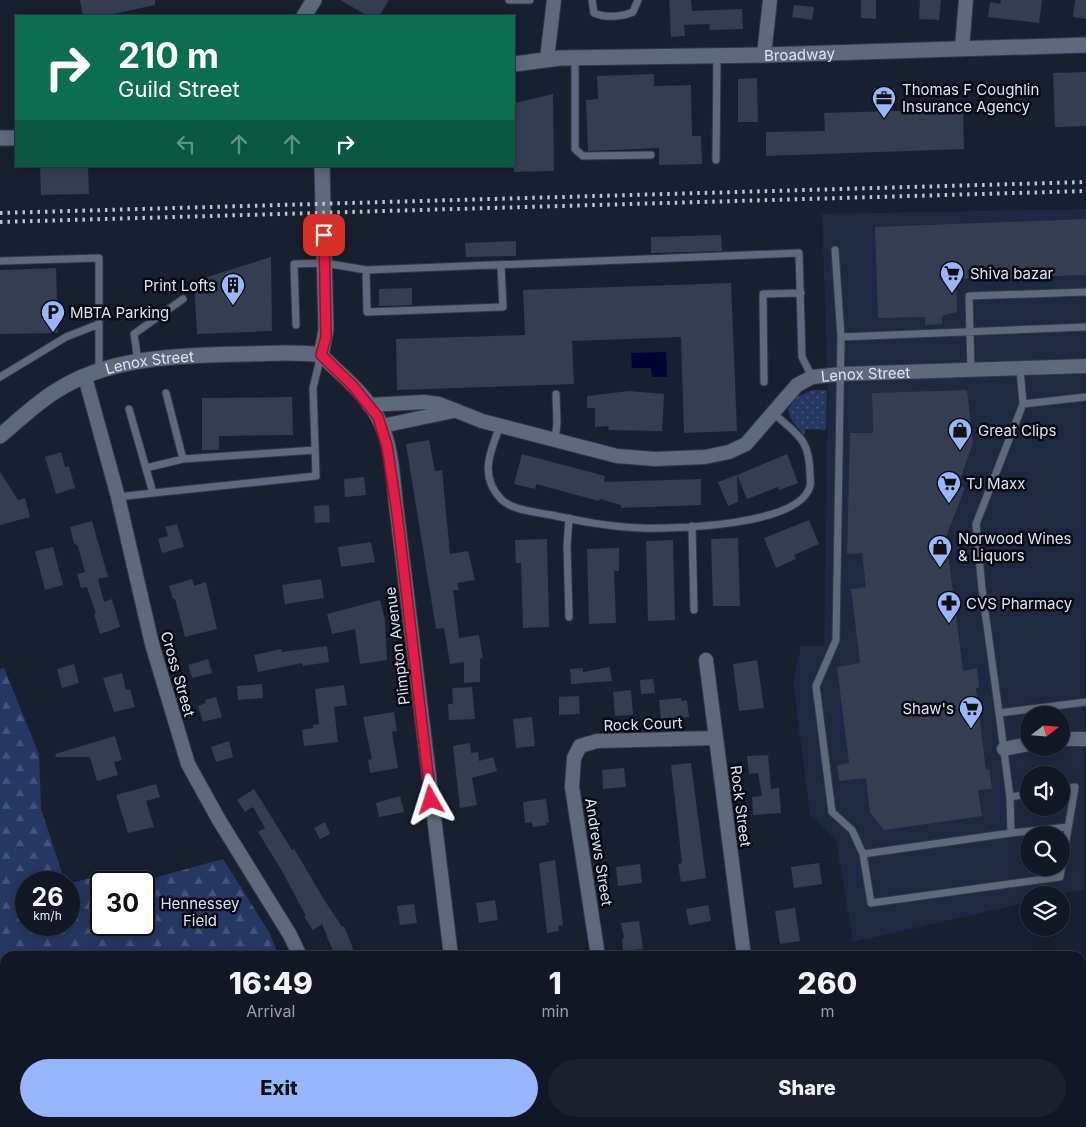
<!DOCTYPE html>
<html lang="en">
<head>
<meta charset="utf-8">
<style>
  body { margin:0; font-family:Inter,sans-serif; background:#1b202d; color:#f1f3f6; height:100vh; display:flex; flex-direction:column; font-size:19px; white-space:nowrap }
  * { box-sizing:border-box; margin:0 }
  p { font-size:16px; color:#9c9fa7 }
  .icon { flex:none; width:28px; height:28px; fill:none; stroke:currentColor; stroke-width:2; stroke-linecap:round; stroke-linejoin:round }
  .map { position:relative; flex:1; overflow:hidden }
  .drawer { position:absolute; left:0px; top:951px; width:1086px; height:176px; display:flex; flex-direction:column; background:#121725; border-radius:15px 15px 0 0; box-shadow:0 2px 12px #0003,0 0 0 1px #313642 }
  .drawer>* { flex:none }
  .top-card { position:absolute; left:15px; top:15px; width:500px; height:152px; border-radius:0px; box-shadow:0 2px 12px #0003,0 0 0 1px #313642; background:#0b6e4f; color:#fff; overflow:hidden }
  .needle { width:32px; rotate:73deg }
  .controls { position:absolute; left:1020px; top:706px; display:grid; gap:10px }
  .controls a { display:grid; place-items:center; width:50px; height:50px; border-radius:50%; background:#121725; box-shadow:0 2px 12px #0003,0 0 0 1px #313642; font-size:25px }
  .speed { position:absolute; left:15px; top:871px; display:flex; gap:10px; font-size:25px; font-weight:700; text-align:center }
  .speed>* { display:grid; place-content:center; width:65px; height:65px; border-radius:50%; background:#121725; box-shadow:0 2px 12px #0003,0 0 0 1px #313642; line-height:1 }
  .speed small { font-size:12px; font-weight:400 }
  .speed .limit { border:2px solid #111; border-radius:8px; background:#fff; color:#111 }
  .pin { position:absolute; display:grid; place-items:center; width:42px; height:42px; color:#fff; margin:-21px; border-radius:10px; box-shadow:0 2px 8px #0006 }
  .me { position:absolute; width:55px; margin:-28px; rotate:354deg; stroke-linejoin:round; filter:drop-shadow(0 0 4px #0008) }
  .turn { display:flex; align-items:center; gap:18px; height:105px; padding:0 20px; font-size:22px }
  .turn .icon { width:65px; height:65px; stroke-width:2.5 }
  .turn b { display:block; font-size:35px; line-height:42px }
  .lanes { display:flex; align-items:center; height:48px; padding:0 20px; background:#0003; justify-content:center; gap:25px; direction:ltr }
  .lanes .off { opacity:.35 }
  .eta { display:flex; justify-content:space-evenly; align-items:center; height:85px; text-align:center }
  .eta b { font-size:30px; font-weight:800; line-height:35px }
  .primary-button { display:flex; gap:10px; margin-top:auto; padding:10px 20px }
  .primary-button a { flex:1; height:58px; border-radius:30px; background:#97b6fd; color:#111; font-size:20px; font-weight:800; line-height:58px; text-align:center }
  .primary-button a+a { background:#1b202d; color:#f1f3f6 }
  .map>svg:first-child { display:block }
  .built { fill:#1e2840; fill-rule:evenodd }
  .forest { fill:url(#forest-firs) }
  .park { fill:url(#park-dots) }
  .water { fill:#010335 }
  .building { fill:#353d51 }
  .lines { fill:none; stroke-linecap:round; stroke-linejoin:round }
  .service-casing { stroke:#343947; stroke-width:9 }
  .minor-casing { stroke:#343947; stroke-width:16 }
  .tertiary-casing { stroke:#343947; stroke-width:17 }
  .service { stroke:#5f697e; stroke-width:7 }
  .minor { stroke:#5f697e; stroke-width:14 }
  .tertiary { stroke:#5f697e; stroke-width:15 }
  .rail { stroke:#bdc4d1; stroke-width:4; stroke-dasharray:2.5 5; stroke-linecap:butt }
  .route-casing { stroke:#92132f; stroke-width:12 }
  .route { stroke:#e11d48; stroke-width:9 }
  .labels { text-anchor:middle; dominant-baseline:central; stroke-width:5; stroke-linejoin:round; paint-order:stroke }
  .street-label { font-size:15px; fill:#dde3ef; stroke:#060911 }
  .poi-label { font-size:15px; fill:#dde3ef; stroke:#060911; text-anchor:start }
  .park-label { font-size:15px; fill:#d8e2f6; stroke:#060911 }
</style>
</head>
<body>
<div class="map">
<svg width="1086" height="1127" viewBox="0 0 1086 1127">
  <defs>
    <pattern id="forest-firs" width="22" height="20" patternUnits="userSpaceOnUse" patternTransform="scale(1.25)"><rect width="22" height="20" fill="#253763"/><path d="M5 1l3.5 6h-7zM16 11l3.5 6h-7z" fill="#44547a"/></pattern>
    <pattern id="park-dots" width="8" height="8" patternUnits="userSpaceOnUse" patternTransform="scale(1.25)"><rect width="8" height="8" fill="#253763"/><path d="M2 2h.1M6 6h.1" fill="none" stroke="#44547a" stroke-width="1.8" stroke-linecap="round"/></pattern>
  </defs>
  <rect width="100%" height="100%" fill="#181f31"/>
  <path class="built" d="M1086,209L1084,889L1059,895H1029V902L853,942L836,840L810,815L793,682L801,646H824L828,390L822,214ZM1029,715H1061V748H1029ZM1029,775H1061V808H1029ZM1029,835H1061V868H1029Z"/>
  <path class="forest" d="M4,668L39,754L41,809L65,882H26V925H69V884L99,875L116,882H101V925H144V882H139L223,859L269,932L279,956H5V1122H141L142,1127H0V669Z"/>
  <path class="park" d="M812,390H827L826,430L806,429L804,435L790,418L788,409L797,397Z"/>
  <path class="water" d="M666,352L667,377H652L651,368H632L631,353Z"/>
  <path class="building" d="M80,0H155V5L104,16H83Z
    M340,0H389L379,16H368Z
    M669,0H691L692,11L742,9L743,29L710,30L709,24L684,25L685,36L671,37Z
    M861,0H876V19L861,18Z
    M920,0H941L939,20L919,19Z
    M1001,0H1042L1039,23L988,17L990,2L1000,4Z
    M1075,0H1086V19L1073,17Z
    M794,5L814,7L812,20L792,17Z
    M1086,72V126L1055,127L1053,73Z
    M654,74V86L691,85L692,136H701L702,164L659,165V148L588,151L586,100L598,99L597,76Z
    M757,78L758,122H738V79Z
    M553,94L554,171L514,172V103Z
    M963,109L964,149L766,156V132L825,131L824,113Z
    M40,166H88L89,194L41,195Z
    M1086,219V275L956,279L957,312L942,316V324L925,325V317L878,318L875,227Z
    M721,235L722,251L651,253V237Z
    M516,241V256L466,257L465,243Z
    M271,257L272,331L197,334L194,281Z
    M56,268L58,333L0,334V270Z
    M731,283L737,431L684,433L681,337L572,341L574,384L397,390L396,339L525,335L523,290Z
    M412,288V305L379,306V289Z
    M967,390L973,443L958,485L965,488L946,537L963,671L977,668L979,688H976L986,770L989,769L992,789L978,790L982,816L884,830L870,813L866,778L839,781L837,765L849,763L837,667L860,663L851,589L866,587L862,553L847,554L850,433H873L872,393Z
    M629,391L664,394L662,431L609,430L608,426L595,427V408H587V396Z
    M292,397L293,435L219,436V450H202V398Z
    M429,440L435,471L442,470L450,554L468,551L475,580L457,583L459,590H453L459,638L479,635L483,658L480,659V682L464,683V662L450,664L444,628L436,629L406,444Z
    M61,452L65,467L69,466L75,488L56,494L45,457Z
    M522,454L605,476L604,482L701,479V505L621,508V505L600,499L599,501L536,484L535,489L514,484Z
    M787,454L798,483L779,490L778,487L747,499L737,475Z
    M0,472L18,500L25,498L30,517L0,525Z
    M737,475L738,502L728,506L718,482Z
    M364,477L366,495L345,497L344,479Z
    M329,505L330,522L315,523L314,506Z
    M809,520L819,544L794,555L796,559L776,568L764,538Z
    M92,521L108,577L98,579L104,602L112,599L120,627L100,634L94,614H96L87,587L81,588L77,574L85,572L78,546L74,543L70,527Z
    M177,524L184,547L162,553L158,539L168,536L165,527Z
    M738,538L740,606H713L711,539Z
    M547,539L549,627L523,628L521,563H516L515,540Z
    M673,540L675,620L648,621L646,541Z
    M371,542L375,562L341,567L338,547Z
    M53,547L63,585L45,590L35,551Z
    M619,548V571H614L616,623L589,624L587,549Z
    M192,579L194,586L206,582L217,629L185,637L175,599H173L169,586Z
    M321,579L324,598L285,604L282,585Z
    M380,600L385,620L387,660L360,664L355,629L332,634L327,614Z
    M327,646L329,662L303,666L302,663L258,672L254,655L281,649L282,652Z
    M208,659L212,673L192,678L188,665Z
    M757,660L764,708L739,711L733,664Z
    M74,664L79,683L62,688L57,669Z
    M610,667L612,681L571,684L570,669L583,668V672Z
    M122,673L126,690L130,689L135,707L114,712L103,678Z
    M653,679L655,693L641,694L640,680Z
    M262,684L263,698L238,700L237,686Z
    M344,685L347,705L334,707L338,742L304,746L302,730L313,728V725L319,724L315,689Z
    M472,687L475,719L449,720L448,704H453L452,688Z
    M631,690L633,715L615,716L613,692Z
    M579,696L580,714L559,715V697Z
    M216,697L222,717L203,722L198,706L206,703L205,700Z
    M681,698L682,701L687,700L689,717L661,720L659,700Z
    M394,712L397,731L392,732L398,768L370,773L368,760L372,759L363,717Z
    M532,717L535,746L516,748L513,719Z
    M115,736L122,760L114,762L118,775L97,781L90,757H56L55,754Z
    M229,741L233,757L216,762L211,747Z
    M470,743L471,753L478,752L479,761L493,757L497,771L472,778L477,805L460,808L453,746Z
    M768,755L771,789L779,788L781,813L753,815L752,797L762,796L758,773L749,774L747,756Z
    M691,763L706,878L681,882L678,864L682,863L671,765Z
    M624,768L626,787L603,789L602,770Z
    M156,784L160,797L146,801L154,827L128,833L116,795Z
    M254,789L292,850L294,849L302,862L323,898L342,927L344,926L356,956H335L322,924L313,930L304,917L306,916L282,871L258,832L265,828L253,807L245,812L237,800Z
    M400,796L404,812L379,817L376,803Z
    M546,799L549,822L546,823L547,825L533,827L532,822L525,823L523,802Z
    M325,822L330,834L320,839L314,828Z
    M555,860L563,925L558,926L559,931L547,933L539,863Z
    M819,863L822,884L794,888L791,867Z
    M640,864L642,883L618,886L616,867Z
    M495,900L498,920L479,923L476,903Z
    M414,904L417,923L400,925L397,906Z
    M708,905L711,921L689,925L686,909Z
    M795,908L800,941L780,944L775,911Z
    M639,921L643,949L623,951L622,939L624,938L621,923Z"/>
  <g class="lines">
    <g class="service-casing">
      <path id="service" d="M509,0H530
        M592,0L594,13C605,18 622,17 633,12L638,0
        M575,59V149L583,156L651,155
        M716,160L717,56
        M835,250L841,337L836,640L816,686L832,812L852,830L863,854
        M0,261L99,258V370
        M366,270L367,312L503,307L501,266
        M296,325L294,264L325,263L366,270L799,253L802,357L812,377
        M841,337L1086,327
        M138,361L134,334L183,299
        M1020,369L1023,404
        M971,371L969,296L1086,292
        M0,377L66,337L99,324
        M764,382L763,294L801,293
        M166,393L183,459
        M129,409L153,493L316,476L313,388L321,355
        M500,426C490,452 479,476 501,499C511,510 536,512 551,515C580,521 610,527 641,528C674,529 800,526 810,486C811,483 810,478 810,475C810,464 809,452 803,442C796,431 783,422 773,413
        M555,440L557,423L556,394
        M146,468L183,459L315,450
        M118,497L153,493
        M569,518L567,546L569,617
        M692,526L694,610
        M999,713L982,589L976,524L1023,404L1086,397
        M1061,789L1075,787L1060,877L871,903L863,854L1011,833L1010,797L999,713L1086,702
        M1010,797L1029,794
        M1011,833L1068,827"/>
    </g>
    <g class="minor-casing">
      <g id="minor">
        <path d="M962,47L966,0"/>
        <path d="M764,55L770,0"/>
        <path d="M547,59L554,0"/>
        <path d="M321,355C341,375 365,393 378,418C393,445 393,483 397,513L451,956"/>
        <path d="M85,377L118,497L152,644L188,764L219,820L290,935L300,956"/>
        <path id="s1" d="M369,405L424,402L439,404L482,421L617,456L655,459L705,457L729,452L746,444L797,385L812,377L841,374L1086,366"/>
        <path d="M382,426L453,411"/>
        <path d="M706,660L744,956"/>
        <path d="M1061,739H1086"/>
        <path d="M1004,749L1029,744"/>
        <path d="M598,956L572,787L574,758L580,746L597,741L715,738"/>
        <path d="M1081,1043L1086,1042"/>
        <path d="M330,1122L331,1127"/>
        <path d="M474,1122L475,1127"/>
        <path d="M621,1122L622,1127"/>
        <path d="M777,1122L778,1127"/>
        <path d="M708,1127L730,1122"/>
      </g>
    </g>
    <g class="tertiary-casing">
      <g id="tertiary">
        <path d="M304,16L314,0"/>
        <path id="s2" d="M514,64L560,58L764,55L1086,45"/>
        <path d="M0,138H16"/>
        <path id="s3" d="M0,436C18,421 36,403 56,391C110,356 179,356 241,354C268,354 294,351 321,355L326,330L322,166"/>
      </g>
    </g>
    <use href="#service" class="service"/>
    <use href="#minor" class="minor"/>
    <use href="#tertiary" class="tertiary"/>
    <path class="rail" d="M0,213L1086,182
      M0,222L1086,191"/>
  </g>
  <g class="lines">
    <g class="route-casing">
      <path id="route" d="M324,235L326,337L321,355L353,386L378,417L387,446L397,513L431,800"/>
    </g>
    <use href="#route" class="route"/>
  </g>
  <defs>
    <g id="office-pin" transform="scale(1.25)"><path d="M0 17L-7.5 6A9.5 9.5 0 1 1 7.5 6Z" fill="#97b6fd" stroke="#060911"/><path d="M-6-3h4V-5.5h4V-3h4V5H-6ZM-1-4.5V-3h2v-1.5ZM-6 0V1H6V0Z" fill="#111"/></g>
    <g id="supermarket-pin" transform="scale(1.25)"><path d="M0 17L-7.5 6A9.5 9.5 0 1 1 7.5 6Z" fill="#97b6fd" stroke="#060911"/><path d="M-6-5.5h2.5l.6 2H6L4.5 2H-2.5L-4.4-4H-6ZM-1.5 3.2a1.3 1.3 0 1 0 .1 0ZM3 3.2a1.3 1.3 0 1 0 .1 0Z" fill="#111"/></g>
    <g id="building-pin" transform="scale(1.25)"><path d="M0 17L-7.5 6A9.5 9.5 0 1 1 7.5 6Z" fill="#97b6fd" stroke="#060911"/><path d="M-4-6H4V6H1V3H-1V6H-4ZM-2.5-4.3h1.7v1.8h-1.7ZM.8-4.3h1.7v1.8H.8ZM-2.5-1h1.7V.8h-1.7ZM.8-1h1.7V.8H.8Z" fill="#111"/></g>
    <g id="parking-pin" transform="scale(1.25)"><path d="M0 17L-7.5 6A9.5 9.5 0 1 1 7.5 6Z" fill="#97b6fd" stroke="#060911"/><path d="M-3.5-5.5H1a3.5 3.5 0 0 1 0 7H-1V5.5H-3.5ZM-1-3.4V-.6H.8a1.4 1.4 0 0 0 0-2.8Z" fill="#111"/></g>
    <g id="shop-pin" transform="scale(1.25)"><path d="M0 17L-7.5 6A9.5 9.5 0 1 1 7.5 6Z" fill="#97b6fd" stroke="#060911"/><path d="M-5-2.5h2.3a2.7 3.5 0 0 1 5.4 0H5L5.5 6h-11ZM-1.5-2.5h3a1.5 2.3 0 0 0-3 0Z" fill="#111"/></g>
    <g id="pharmacy-pin" transform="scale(1.25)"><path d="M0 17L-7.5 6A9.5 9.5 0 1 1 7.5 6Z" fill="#97b6fd" stroke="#060911"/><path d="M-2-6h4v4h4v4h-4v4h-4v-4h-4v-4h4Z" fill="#111"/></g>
  </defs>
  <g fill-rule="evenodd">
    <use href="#office-pin" x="884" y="98"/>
    <use href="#supermarket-pin" x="952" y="273"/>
    <use href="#building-pin" x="233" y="285"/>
    <use href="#parking-pin" x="53" y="312"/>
    <use href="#shop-pin" x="960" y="430"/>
    <use href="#supermarket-pin" x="949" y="483"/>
    <use href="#shop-pin" x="940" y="547"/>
    <use href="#pharmacy-pin" x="949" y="603"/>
    <use href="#supermarket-pin" x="971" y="708"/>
  </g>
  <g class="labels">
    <g class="street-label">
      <text stroke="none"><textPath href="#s2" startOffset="286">Broadway</textPath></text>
      <text stroke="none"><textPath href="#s3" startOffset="171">Lenox Street</textPath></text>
      <text stroke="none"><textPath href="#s1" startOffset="536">Lenox Street</textPath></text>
      <text transform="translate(397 646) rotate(-97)">Plimpton Avenue</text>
      <text transform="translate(178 674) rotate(74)">Cross Street</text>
      <text transform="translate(643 724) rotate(-2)">Rock Court</text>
      <text transform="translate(741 806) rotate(83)">Rock Street</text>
      <text transform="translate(599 852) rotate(81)">Andrews Street</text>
    </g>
    <g class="poi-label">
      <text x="902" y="89">Thomas F Coughlin<tspan x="902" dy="17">Insurance Agency</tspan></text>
      <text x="970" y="273">Shiva bazar</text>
      <text x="216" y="285" text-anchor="end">Print Lofts</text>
      <text x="70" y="312">MBTA Parking</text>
      <text x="978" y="430">Great Clips</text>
      <text x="966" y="483">TJ Maxx</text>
      <text x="958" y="538">Norwood Wines<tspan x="958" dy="17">&amp; Liquors</tspan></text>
      <text x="966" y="603">CVS Pharmacy</text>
      <text x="954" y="708" text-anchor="end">Shaw's</text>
    </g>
    <g class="park-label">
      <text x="200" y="903">Hennessey<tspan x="200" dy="17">Field</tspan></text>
    </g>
  </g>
</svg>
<div class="controls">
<a><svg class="needle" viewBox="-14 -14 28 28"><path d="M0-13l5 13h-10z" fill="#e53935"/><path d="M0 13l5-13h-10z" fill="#9c9fa7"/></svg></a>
<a><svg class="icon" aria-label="sound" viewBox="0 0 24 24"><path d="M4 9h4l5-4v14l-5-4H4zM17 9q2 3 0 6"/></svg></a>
<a><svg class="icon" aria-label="search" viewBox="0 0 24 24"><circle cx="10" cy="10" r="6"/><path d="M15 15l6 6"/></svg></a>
<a><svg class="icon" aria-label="layers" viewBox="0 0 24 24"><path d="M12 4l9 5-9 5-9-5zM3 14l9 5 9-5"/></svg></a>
</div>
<div class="speed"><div>26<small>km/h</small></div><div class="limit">30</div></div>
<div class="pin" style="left:324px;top:235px;background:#d93025"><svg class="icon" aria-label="arrive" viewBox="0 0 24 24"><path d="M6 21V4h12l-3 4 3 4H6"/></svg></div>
<svg class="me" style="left:431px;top:800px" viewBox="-20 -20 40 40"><path d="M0-17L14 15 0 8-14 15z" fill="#e11d48" stroke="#fff" stroke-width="4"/></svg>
<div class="top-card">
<div class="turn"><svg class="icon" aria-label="right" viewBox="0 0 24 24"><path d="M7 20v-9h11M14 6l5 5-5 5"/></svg><div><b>210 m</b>Guild Street</div></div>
<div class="lanes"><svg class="icon off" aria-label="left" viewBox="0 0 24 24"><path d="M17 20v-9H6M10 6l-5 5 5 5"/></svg><svg class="icon off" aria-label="ahead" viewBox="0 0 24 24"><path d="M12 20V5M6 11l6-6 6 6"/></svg><svg class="icon off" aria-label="ahead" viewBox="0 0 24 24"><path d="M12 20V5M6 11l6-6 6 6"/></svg><svg class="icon" aria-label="right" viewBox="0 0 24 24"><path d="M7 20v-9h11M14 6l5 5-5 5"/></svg></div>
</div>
<section class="drawer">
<div class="eta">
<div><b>16:49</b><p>Arrival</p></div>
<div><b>1</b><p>min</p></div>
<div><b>260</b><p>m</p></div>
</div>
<div class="primary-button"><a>Exit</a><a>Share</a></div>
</section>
</div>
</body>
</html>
